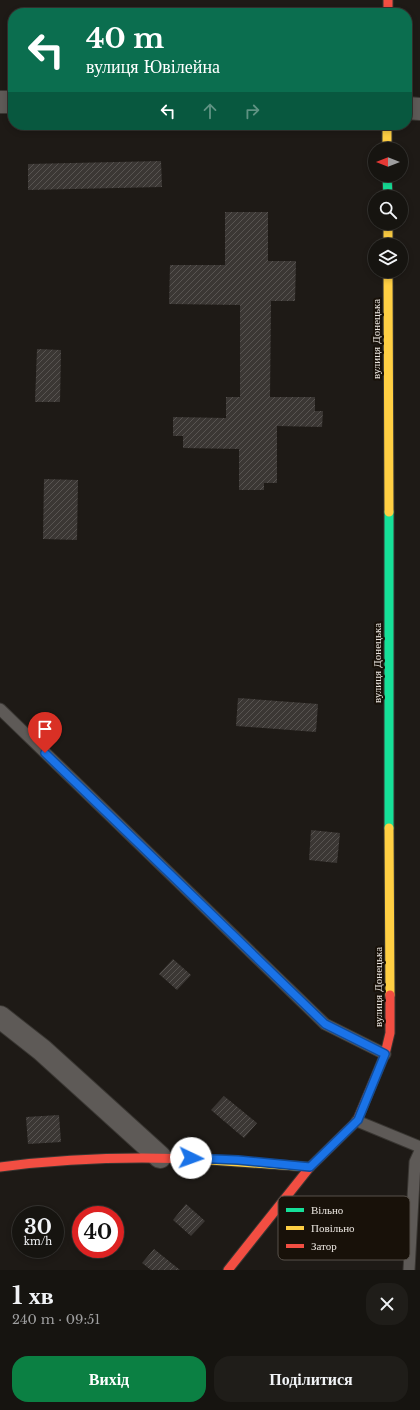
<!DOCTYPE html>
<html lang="uk">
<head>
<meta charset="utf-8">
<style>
  body { margin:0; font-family:"Libre Baskerville",serif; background:#1f1d19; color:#f1f3f6; height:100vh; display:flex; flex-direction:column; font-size:15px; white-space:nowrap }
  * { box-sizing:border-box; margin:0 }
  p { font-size:13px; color:#9e9e9f }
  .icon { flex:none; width:22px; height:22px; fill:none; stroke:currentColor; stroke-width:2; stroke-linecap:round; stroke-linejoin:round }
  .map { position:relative; height:1270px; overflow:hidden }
  .drawer { display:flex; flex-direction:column; background:#161410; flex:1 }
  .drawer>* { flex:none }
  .banner { position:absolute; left:8px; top:8px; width:404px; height:122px; border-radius:16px; box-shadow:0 2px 6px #0003,0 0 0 1px #353330; background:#0b6e4f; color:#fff; overflow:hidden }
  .needle { width:26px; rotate:270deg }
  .tools { position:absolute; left:368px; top:142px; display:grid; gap:8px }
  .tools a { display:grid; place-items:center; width:40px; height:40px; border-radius:50%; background:#161410; box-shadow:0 2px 6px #0003,0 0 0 1px #353330; font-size:20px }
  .speed { position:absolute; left:12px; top:1206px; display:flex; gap:8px; font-size:20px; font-weight:700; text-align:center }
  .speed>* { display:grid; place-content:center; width:52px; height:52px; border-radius:50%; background:#161410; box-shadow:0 2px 6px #0003,0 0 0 1px #353330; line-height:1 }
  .speed small { font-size:10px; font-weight:400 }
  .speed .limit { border:6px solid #d22; background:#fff; color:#111 }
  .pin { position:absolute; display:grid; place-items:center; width:34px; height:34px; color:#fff; margin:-41px -17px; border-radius:50% 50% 50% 0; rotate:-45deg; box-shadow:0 0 4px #0007 }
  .pin .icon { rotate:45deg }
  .me { position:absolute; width:44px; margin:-22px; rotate:93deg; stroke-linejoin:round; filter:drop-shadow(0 0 3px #0008) }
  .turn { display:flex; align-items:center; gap:14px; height:84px; padding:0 12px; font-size:18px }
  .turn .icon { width:52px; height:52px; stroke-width:2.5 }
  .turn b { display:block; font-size:28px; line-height:34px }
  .lanes { display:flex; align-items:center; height:38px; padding:0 12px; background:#0003; justify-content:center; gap:20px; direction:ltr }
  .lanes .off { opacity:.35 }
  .round { display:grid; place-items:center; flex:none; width:42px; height:42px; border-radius:16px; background:#1f1d19 }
  .head { display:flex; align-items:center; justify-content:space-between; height:68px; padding:0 12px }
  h1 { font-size:24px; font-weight:800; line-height:30px }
  .primary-button { display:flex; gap:8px; margin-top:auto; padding:8px 12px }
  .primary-button a { flex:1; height:46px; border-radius:16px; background:#0b8043; color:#fff; font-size:16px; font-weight:800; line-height:46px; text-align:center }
  .primary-button a+a { background:#1f1d19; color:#f1f3f6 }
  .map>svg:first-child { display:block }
  .building { fill:url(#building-hatch) }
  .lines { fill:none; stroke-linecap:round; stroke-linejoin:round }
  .lane-casing { stroke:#393632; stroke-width:13 }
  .street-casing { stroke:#393632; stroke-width:24 }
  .fast-casing { stroke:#393632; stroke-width:11 }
  .slow-casing { stroke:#393632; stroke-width:11 }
  .jam-casing { stroke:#393632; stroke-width:11 }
  .lane { stroke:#5e5a57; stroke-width:11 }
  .street { stroke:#5e5a57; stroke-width:22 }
  .fast { stroke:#16e098; stroke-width:9 }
  .slow { stroke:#ffcf43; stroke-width:9 }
  .jam { stroke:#f24e42; stroke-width:9 }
  .route-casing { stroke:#114b97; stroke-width:10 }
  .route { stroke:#1a73e8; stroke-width:7 }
  .labels { text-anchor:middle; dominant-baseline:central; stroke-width:4; stroke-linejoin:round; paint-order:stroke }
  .street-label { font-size:11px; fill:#ebe6e0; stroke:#181109 }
  .key { fill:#181109; stroke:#57514a; stroke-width:1 }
  .key-label { font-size:11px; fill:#ebe6e0 }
</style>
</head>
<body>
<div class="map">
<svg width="420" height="1270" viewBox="0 0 420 1270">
  <defs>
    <pattern id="building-hatch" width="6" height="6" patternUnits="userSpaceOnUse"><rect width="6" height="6" fill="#3b3734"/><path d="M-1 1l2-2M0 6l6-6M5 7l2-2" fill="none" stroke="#585451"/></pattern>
  </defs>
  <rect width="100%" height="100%" fill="#1e1a16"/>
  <path class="building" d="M161,161L162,187L28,190V164Z
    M225,212H268V261H296L295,301H271L270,397H315V411H323L322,427L277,426V483H264V490H239V449L183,448V436H173V417L226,418V397H240V305L169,304L170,265H225Z
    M37,349L61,350L60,402H35Z
    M44,479L78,480L77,540L43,539Z
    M238,698L318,704L316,732L236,726Z
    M311,830L340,833L337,863L309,860Z
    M173,959L191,975L177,990L159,974Z
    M224,1096L257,1123L244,1138L211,1110Z
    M59,1115L61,1142L28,1144L26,1117Z
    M186,1204L205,1221L191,1236L173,1220Z
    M154,1249L180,1270H151L142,1263Z"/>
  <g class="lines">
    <g class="lane-casing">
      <path id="lane" d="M0,709L325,1024L385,1054
        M357,1121L420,1147
        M409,1270L415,1162L420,1151"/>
    </g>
    <g class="street-casing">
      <path id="street" d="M0,102H13
        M407,108L420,109
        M0,1017L42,1050L160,1157"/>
    </g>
    <g class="fast-casing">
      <path id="fast" d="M387,175L388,197
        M389,512V828"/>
    </g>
    <g class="slow-casing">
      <path id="slow" d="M387,125V149
        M388,223V245
        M388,271L389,512
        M389,828L390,995
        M210,1160L310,1167"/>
    </g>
    <g class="jam-casing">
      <path id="jam" d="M388,0V13
        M0,1167C70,1158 140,1156 210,1160
        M228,1270L310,1167L357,1121L385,1054L390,1033V995"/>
    </g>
    <use href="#lane" class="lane"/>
    <use href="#street" class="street"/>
    <use href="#fast" class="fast"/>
    <use href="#slow" class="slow"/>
    <use href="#jam" class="jam"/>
  </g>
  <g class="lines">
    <g class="route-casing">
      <path id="route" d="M45,753L325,1024L385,1054L358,1120L310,1167L238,1160L191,1158"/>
    </g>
    <use href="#route" class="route"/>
  </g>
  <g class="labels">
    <g class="street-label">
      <text transform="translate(376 339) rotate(-90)">вулиця Донецька</text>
      <text transform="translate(377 663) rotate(-90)">вулиця Донецька</text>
      <text transform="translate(378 987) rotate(-90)">вулиця Донецька</text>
    </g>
  </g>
  <rect x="278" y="1196" width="132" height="64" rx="6" class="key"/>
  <rect x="286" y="1208" width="18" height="4" fill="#16e098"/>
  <rect x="286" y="1226" width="18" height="4" fill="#ffcf43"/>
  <rect x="286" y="1244" width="18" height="4" fill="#f24e42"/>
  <g class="key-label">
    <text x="311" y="1214">Вільно</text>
    <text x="311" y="1232">Повільно</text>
    <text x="311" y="1250">Затор</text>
  </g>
</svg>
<div class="tools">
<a><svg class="needle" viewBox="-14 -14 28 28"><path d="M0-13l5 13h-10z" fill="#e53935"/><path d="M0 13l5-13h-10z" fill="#9e9e9f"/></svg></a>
<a><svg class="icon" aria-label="search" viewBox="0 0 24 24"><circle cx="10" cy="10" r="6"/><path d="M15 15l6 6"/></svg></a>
<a><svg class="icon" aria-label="layers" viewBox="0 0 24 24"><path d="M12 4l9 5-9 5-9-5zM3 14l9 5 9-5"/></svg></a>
</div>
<div class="speed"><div>30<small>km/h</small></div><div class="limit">40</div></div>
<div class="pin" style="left:45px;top:753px;background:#d93025"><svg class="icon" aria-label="arrive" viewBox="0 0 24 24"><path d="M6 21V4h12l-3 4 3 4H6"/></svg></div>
<svg class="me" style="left:191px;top:1158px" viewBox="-20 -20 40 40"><circle r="19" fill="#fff"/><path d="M0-13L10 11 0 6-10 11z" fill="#1a73e8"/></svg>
<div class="banner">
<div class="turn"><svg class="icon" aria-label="left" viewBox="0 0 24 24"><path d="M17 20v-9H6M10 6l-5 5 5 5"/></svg><div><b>40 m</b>вулиця Ювілейна</div></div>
<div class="lanes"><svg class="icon" aria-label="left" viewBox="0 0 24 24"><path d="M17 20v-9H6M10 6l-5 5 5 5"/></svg><svg class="icon off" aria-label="ahead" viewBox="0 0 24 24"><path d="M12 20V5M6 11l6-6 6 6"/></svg><svg class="icon off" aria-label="right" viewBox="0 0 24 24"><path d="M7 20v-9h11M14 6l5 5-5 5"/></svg></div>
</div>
</div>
<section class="drawer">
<div class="head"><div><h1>1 хв</h1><p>240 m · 09:51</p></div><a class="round"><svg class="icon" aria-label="close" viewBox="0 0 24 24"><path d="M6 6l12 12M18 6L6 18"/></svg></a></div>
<div class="primary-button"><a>Вихід</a><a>Поділитися</a></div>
</section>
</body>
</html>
